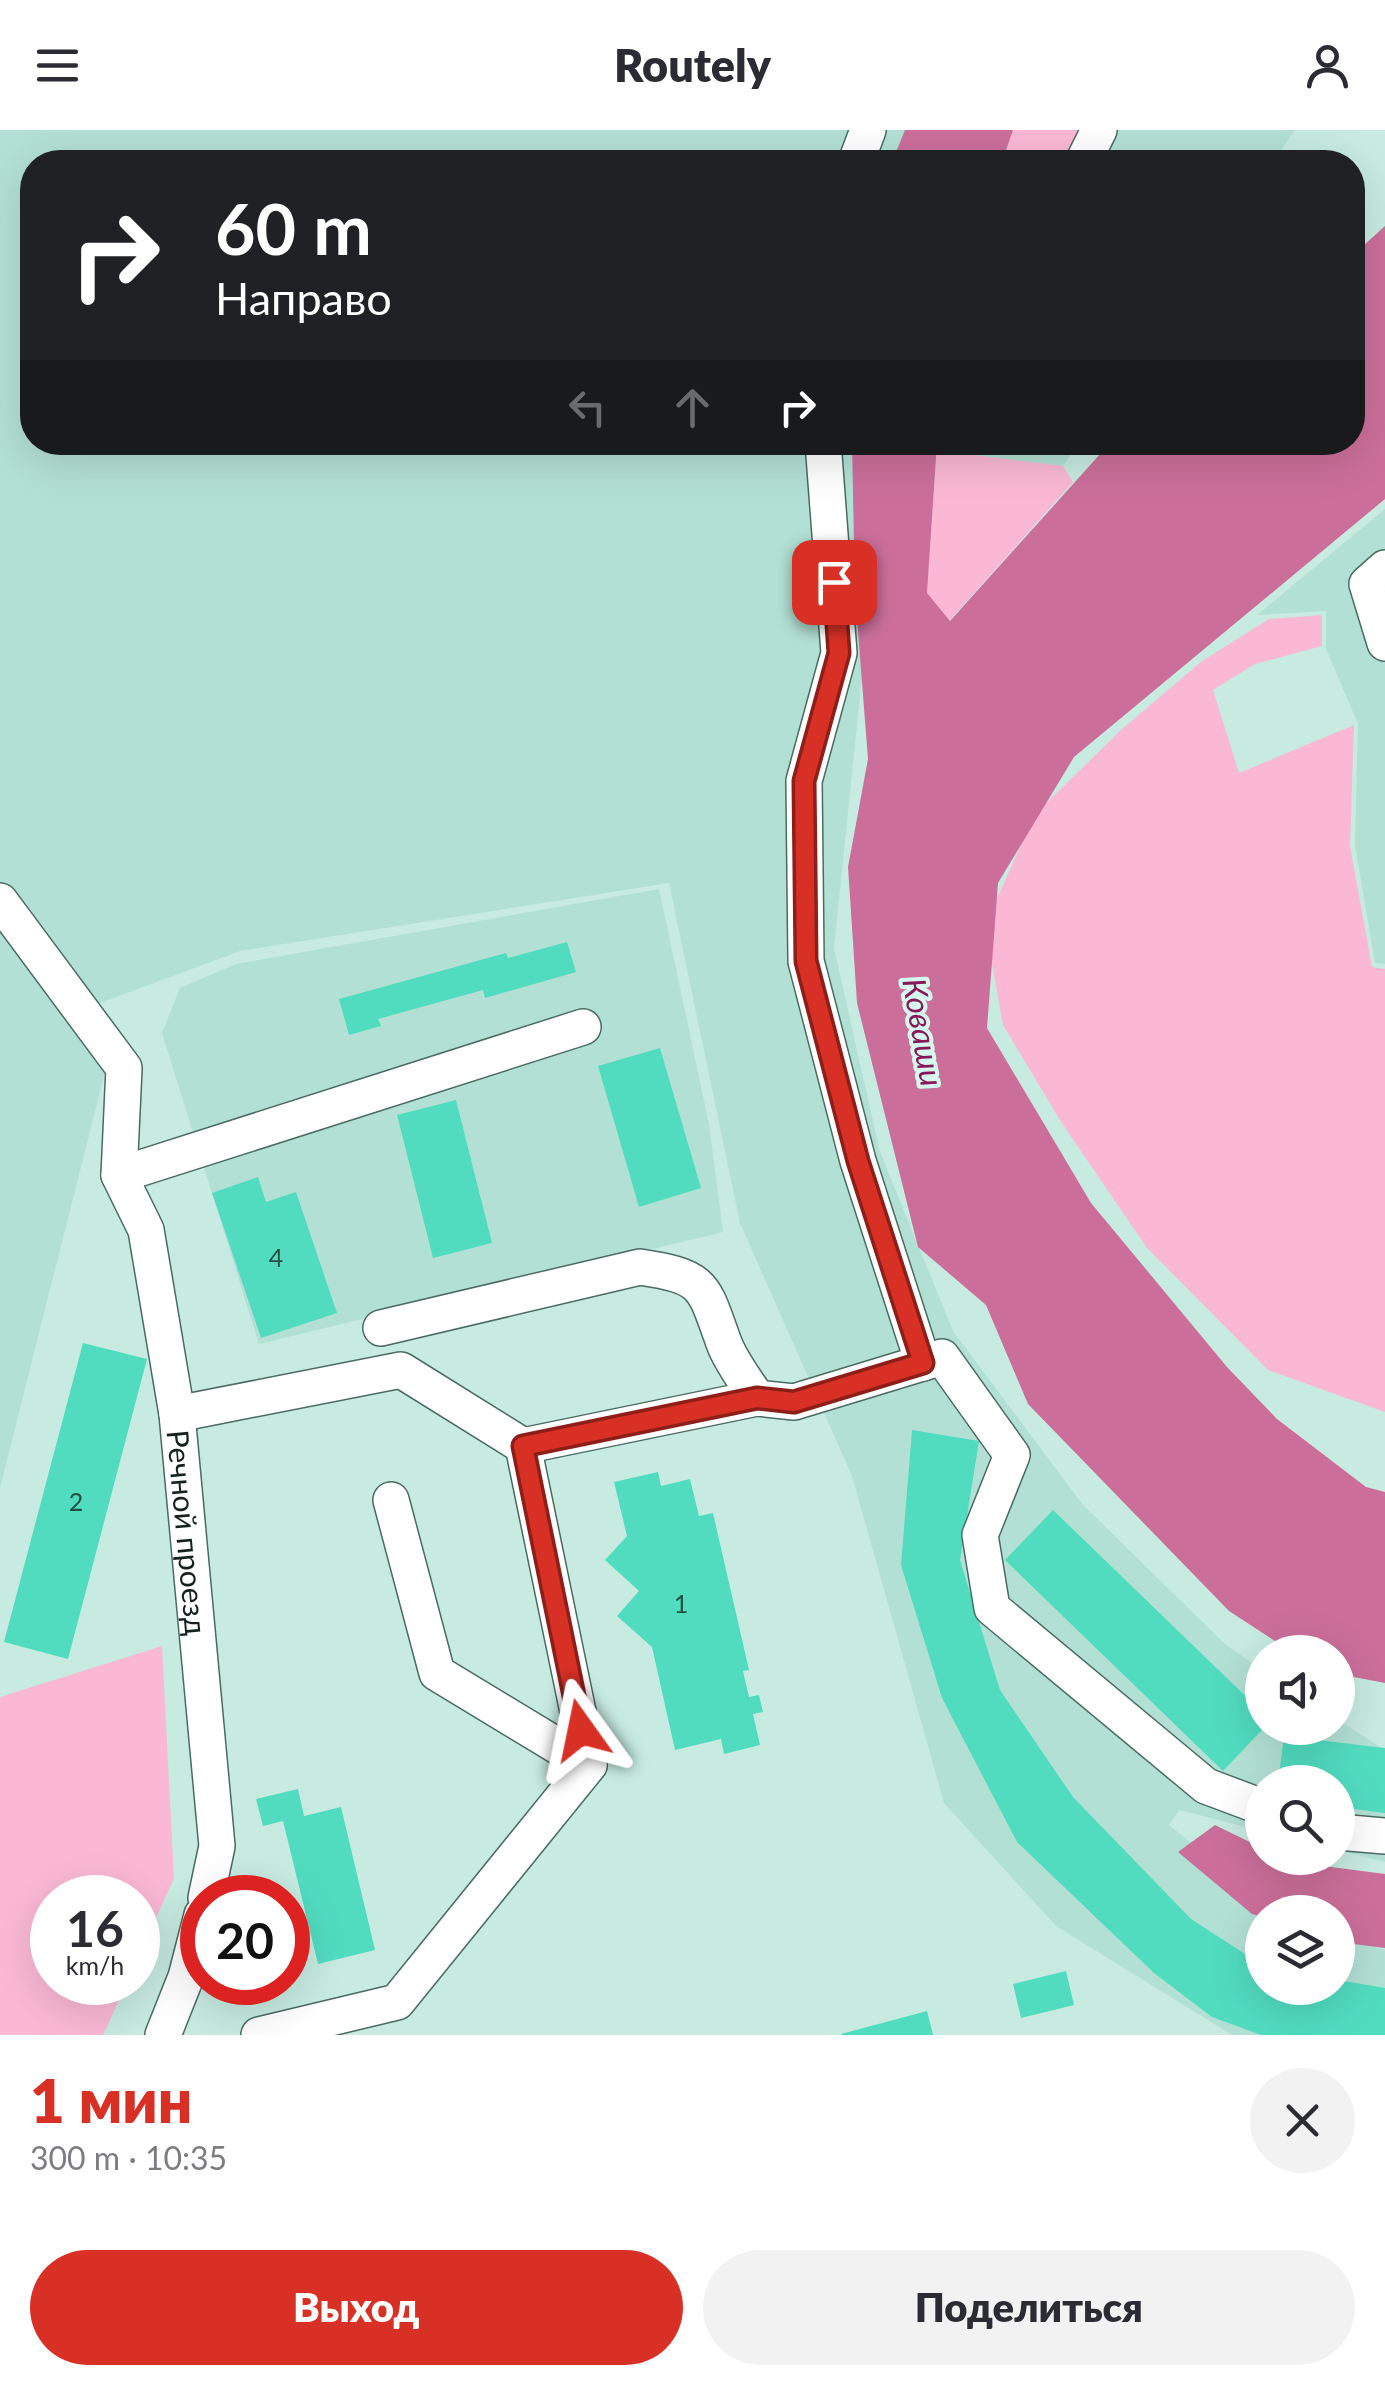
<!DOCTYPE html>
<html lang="ru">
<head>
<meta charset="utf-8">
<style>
  body { margin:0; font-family:Lato,sans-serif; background:#f2f2f3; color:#2b2b33; height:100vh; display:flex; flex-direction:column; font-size:38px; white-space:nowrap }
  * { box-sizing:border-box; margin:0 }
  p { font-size:32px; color:#7c7c81 }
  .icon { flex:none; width:55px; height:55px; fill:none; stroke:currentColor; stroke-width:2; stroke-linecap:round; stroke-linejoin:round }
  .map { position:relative; height:1905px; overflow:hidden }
  .details { display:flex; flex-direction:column; background:#fff; flex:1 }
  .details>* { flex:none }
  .top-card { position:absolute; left:20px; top:20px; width:1345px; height:305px; border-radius:40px; box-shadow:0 10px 40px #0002; background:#202124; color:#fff; overflow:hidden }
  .controls { position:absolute; left:1245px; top:1505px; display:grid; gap:20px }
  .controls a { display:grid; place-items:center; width:110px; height:110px; border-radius:50%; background:#fff; box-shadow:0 10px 40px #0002; font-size:50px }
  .speed { position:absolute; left:30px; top:1745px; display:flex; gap:20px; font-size:50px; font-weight:700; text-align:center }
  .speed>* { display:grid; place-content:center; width:130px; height:130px; border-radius:50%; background:#fff; box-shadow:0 10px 40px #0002; line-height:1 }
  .speed small { font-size:25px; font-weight:400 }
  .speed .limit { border:15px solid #d22; background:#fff; color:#111 }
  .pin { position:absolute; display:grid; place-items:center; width:85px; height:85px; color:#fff; margin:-42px; border-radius:20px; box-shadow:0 5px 15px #0006 }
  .me { position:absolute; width:110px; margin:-55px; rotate:348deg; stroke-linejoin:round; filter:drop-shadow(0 0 8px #0008) }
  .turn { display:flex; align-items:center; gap:35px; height:210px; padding:0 30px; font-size:45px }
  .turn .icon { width:130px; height:130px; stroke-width:2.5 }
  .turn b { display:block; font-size:70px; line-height:85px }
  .lanes { display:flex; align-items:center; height:95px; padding:0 30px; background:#0003; justify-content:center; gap:50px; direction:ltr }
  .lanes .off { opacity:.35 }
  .round { display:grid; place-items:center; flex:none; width:105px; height:105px; border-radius:52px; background:#f2f2f3 }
  .head { display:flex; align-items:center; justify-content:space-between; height:170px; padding:0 30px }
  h1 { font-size:60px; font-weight:800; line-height:75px; color:#d93025 }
  .button { display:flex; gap:20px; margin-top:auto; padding:20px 30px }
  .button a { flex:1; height:115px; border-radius:60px; background:#d93025; color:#fff; font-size:40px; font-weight:800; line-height:115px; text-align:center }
  .button a+a { background:#f2f2f3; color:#2b2b33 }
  header { display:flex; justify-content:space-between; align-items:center; height:130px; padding:0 30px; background:#fff; font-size:45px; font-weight:800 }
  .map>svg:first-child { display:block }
  .built { fill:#b3e0d4 }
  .green { fill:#fab8d4 }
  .water { fill:#cb6f9a }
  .building { fill:#51dcc0 }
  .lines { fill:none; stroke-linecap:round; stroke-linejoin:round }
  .minor-casing { stroke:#4a6b62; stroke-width:38 }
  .minor { stroke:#fff; stroke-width:35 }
  .route-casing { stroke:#8d1f18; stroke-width:25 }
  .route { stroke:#d93025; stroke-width:18 }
  .labels { text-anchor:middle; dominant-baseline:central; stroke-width:8; stroke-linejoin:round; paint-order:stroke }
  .number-label { font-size:25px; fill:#235046 }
  .street-label { font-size:30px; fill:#14211e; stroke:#d4f8ee }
  .water-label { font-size:32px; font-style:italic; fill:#881857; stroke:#d4f8ee }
</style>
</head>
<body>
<header><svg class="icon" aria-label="menu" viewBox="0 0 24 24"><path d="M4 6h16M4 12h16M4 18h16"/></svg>Routely<svg class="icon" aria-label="person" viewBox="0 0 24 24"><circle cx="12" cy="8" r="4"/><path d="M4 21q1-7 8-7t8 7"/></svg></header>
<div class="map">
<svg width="1385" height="1905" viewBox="0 0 1385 1905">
  <rect width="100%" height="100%" fill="#c7ebe1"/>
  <path class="built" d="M0,0H958L948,32H32V312L886,313L834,818L880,1022L953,1201L1083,1375L1225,1514L1262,1540V1598H1338V1590L1385,1620V1732L1338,1720V1652H1262V1701L1179,1680L1169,1695L1277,1782H1262V1858H1338V1804L1385,1820V1905H1232L1056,1796L944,1673L852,1346L740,1093L669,753L240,821L92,876L0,758Z
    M1060,0H1295L1273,32H1048Z
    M975,313H1079L1063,336L974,325Z
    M1385,379V834L1375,833L1355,715L1358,594L1326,519V481L1257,485Z
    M659,759L709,994L723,1102L259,1214L162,903L180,858L236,834Z
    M0,793L107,934L0,1358Z"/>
  <path class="green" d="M1013,0H1101L1084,32H1002Z
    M937,313H975L974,325L1063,336L1073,352L949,491L927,463Z
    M1322,485V516L1255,534L1213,560L1239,643L1354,595L1350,716L1372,837L1385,839V1282L1268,1240L1147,1118L1061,992L1003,895L985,795L1035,684L1122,599L1202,531L1269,489Z
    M162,1516L174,1748L138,1828V1768H52V1852L127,1853L103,1905H0V1567Z"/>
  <path class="water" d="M905,0H1013L1002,32H892Z
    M1385,96V369L1074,627L998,753L987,898L1091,1073L1227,1237L1277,1289L1366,1357L1385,1362V1553L1338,1544V1522H1292L1229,1481L1028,1274L986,1175L918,1117L857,873L848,737L868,629L855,463L852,313H937L927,463L950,491L1110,313L1352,312L1353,125Z
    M1215,1695L1262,1718V1728L1385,1744V1818L1338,1812V1782H1262V1787L1252,1784L1178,1722Z"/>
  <path class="building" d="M567,812L576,842L485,868L483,860L378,889L381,896L349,905L339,869L506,823L508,828Z
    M660,918L701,1058L639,1077L598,936Z
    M456,970L492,1113L433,1128L397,985Z
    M258,1047L266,1072L296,1062L337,1183L261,1208L212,1063Z
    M83,1213L147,1229L68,1529L4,1512Z
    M912,1300L979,1311L960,1430L1000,1560L1073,1667L1191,1789L1262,1835V1858H1338V1850L1385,1858V1905H1261L1212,1887L1154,1843L1017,1712L942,1568L901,1435Z
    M658,1342L661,1356L690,1349L699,1386L713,1383L749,1540L743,1541L749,1567L759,1565L763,1582L753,1584L760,1615L724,1624L721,1609L675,1620L652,1517L617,1486L639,1461L605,1430L627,1406L614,1352Z
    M1053,1380L1262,1582V1600L1223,1641L1005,1430Z
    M1284,1606L1385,1618V1683L1338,1677V1652H1278Z
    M298,1659L304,1686L341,1677L375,1820L318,1834L283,1691L263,1696L256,1669Z
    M1066,1841L1074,1875L1021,1888L1013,1854Z
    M927,1881L933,1905H842L841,1904Z"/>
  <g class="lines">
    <g class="minor-casing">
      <g id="minor">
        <path d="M856,32L868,0"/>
        <path d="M1083,32L1099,0"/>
        <path d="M823,312L839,523L804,651L806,831L858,1031L923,1233"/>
        <path d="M1385,438L1367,454L1385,513"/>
        <path id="s1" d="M0,771L124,938L119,1045L146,1100L177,1284L217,1716L206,1768"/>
        <path d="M119,1045L583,897"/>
        <path d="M381,1198L640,1137C706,1147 703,1155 724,1213C731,1232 746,1251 757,1268"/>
        <path d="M177,1284L401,1240L523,1316"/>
        <path d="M391,1370L437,1543L589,1635"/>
        <path d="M1338,1702L1385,1706"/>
        <path d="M163,1905L186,1847L202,1785"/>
        <path d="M259,1905L397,1872L589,1635L523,1316L757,1268L794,1272L942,1227L1012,1325L980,1405L992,1478L1206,1656L1262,1677"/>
      </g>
    </g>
    <use href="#minor" class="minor"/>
  </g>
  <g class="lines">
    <g class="route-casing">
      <path id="route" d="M581,1600L523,1316L757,1268L794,1272L923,1233L858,1031L806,831L804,651L839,523L834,452"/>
    </g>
    <use href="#route" class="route"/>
  </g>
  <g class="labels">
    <g class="number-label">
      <text x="276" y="1127">4</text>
      <text x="76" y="1371">2</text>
      <text x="681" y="1473">1</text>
    </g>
    <g class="street-label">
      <text stroke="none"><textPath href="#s1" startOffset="682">Речной проезд</textPath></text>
    </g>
    <g class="water-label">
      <text transform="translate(924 902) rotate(80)">Коваши</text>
    </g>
  </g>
</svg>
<div class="controls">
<a><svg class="icon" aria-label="sound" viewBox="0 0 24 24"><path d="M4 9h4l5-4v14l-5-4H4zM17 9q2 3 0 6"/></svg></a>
<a><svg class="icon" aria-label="search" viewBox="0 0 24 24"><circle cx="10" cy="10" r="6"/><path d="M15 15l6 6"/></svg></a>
<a><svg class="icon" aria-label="layers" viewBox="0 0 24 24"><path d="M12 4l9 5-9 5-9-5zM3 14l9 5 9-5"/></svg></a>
</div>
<div class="speed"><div>16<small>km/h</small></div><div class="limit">20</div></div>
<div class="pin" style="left:834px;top:452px;background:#d93025"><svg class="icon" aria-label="arrive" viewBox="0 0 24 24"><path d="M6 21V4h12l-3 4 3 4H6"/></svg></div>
<svg class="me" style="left:581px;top:1600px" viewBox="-20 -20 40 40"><path d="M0-17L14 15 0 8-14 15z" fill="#d93025" stroke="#fff" stroke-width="4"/></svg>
<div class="top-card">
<div class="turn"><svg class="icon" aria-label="right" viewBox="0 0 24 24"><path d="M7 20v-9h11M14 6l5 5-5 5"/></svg><div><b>60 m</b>Направо</div></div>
<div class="lanes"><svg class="icon off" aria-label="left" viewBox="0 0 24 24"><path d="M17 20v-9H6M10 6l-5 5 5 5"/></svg><svg class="icon off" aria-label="ahead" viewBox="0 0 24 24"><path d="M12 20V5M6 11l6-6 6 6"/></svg><svg class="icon" aria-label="right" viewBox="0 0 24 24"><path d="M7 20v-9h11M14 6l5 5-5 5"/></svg></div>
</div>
</div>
<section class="details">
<div class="head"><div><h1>1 мин</h1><p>300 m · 10:35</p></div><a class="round"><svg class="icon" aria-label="close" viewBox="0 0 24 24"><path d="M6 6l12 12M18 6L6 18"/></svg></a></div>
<div class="button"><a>Выход</a><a>Поделиться</a></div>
</section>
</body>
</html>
